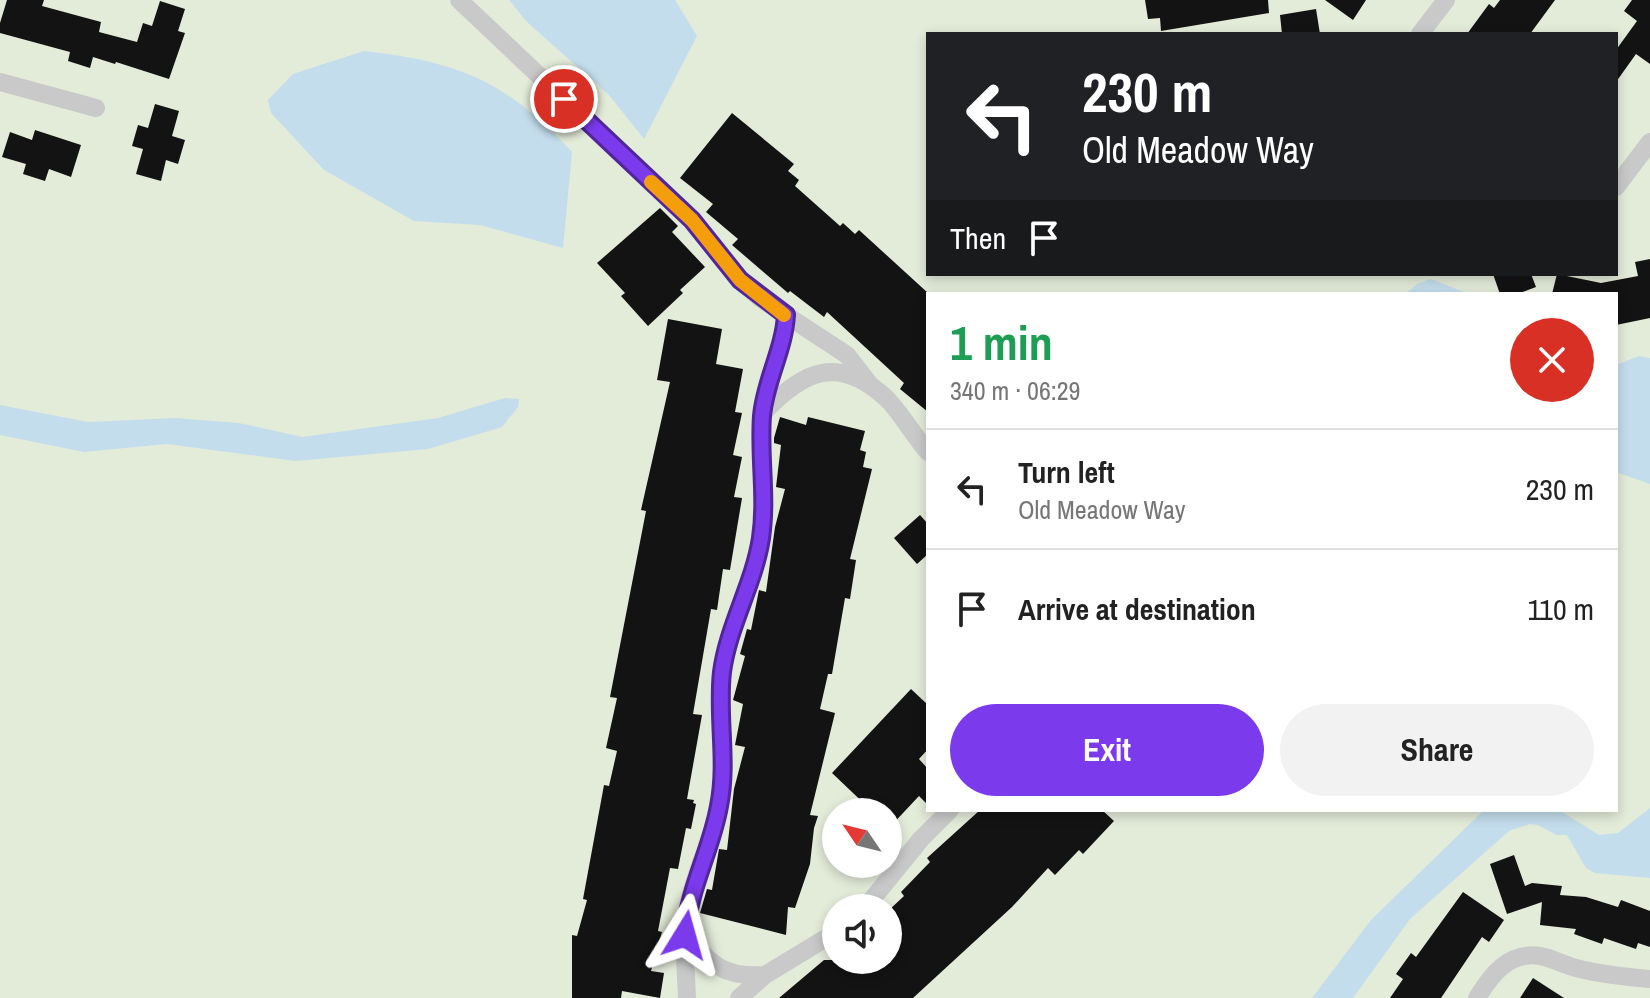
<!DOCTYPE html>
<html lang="en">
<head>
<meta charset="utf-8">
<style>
  body { margin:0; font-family:"Archivo Narrow",sans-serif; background:#f2f2f2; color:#222; height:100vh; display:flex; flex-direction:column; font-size:30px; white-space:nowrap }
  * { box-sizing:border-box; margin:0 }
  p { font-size:26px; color:#767676 }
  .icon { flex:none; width:44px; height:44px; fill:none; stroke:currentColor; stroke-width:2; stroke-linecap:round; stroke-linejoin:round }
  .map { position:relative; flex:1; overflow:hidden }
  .drawer { position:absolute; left:926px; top:292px; width:692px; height:520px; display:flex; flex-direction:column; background:#fff; border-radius:0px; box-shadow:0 4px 12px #0003 }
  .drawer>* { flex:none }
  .top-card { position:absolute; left:926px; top:32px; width:692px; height:244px; border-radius:0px; box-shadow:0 4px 12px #0003; background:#202124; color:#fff; overflow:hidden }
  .needle { width:52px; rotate:305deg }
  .fabs { position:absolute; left:822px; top:798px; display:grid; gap:16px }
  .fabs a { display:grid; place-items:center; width:80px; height:80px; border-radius:50%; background:#fff; box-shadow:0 4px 12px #0003; font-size:40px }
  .pin { position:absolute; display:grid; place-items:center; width:68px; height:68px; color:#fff; margin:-34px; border:4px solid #fff; border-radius:50%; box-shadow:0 2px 8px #0007 }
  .me { position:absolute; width:88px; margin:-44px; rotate:8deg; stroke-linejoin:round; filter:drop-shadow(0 0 6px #0008) }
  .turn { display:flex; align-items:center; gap:28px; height:168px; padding:0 24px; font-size:36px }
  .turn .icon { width:104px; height:104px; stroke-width:2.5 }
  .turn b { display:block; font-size:56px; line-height:68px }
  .then { display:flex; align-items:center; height:76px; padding:0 24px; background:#0003; gap:16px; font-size:30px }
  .round { display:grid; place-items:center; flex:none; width:84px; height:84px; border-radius:42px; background:#f2f2f2 }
  .overview { display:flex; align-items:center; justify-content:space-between; height:136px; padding:0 24px }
  h1 { font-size:48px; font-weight:700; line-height:60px; color:#1e9e55 }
  .action { display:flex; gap:16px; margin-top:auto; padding:16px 24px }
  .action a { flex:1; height:92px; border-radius:48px; background:#7c3aed; color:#fff; font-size:32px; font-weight:700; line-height:92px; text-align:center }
  .action a+a { background:#f2f2f2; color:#222 }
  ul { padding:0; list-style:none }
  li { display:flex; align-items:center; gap:24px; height:120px; padding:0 24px; border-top:2px solid #e0e0e0 }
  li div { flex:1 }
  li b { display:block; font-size:30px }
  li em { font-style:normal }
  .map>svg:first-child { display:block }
  .green { fill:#e3ebd9; fill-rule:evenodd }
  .water { fill:#c4ddec }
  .building { fill:#131313 }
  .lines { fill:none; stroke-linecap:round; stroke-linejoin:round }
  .street { stroke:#c9c9c9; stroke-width:18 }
  .route-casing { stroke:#51269a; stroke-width:20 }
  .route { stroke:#7c3aed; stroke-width:14 }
  .slow { stroke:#f59e0b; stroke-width:14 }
</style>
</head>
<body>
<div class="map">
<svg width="1650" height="998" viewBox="0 0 1650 998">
  <rect width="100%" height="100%" fill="#fff"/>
  <path class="green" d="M0,0H1650V998H0ZM928,34H1616V274H928ZM928,294H1616V810H928ZM836,812H888V864H836ZM836,908H888V960H836Z"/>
  <path class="water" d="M509,0H675L697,36L644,139L609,95L527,22Z
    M364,51C459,62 505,80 572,152L563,248L480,225L414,221L324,170L271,113L268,100L293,74Z
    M1431,279L1464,292L1466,294H1405L1417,284Z
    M1639,356L1650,358V484L1616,472V365Z
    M505,398L519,399L518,407L502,427L428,449L296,461L167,444L84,452L0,435V405L88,422L175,418L239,423L302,437L438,418Z
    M1650,808V878L1595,873L1586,868L1567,835H1556L1538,825L1530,824L1509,831L1410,919L1353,998H1312L1371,920L1484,810H1559L1599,835L1618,833Z"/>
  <path class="building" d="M7,0H44L42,6L101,22L99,32L137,42L143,23L152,26L160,1L185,9L178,31L185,33L169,79L116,62L115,64L93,57L90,68L68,61L70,52L0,33V23Z
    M1145,0H1268L1269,13L1161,31L1160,18L1148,19Z
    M1325,0H1366L1353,20Z
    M1500,0H1555L1530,34H1467L1489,4L1494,8Z
    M1632,0H1650V64L1636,54L1616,82V50L1637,21L1624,11Z
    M1316,9L1320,34H1282L1280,15Z
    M155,104L179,111L172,136L185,140L178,164L166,160L161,181L136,174L143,149L132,146L138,125L148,128Z
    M732,113L794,164L788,171L799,180L795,186L840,226L843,223L855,234L859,230L928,293V412L900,389L904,383L827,312L824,317L790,291L788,293L732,245L738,239L706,212L713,204L680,178Z
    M35,130L81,145L71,177L49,169L45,181L23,174L26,164L2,157L10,132L32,140Z
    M660,208L678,226L672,232L705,267L680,290L683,293L648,326L621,296L625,293L597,263Z
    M1650,259V318L1616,325V294H1552L1557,274L1601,283L1638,276L1635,262Z
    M1493,274H1531L1536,287L1517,294H1500Z
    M668,319L722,329L716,364L743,369L735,412L742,413L733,455L742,457L734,497L742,498L730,570L723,569L717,610L711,609L693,714L702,715L687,799L694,800L693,803L696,804L691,829L686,828L678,869L670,868L658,931L662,932L651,971L664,973L660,998L622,991L621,998H572V935L577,936L587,900L583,899L604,785L609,786L617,751L606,748L617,698L610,697L646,511L641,510L670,382L657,380Z
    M780,417L806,425L808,417L865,431L860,450L866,452L863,467L872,469L850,559L856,560L850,599L845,598L832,674H828L820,709L835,713L810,815L818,816L814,828L810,864L795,908L788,907L786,935L700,913L707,889L712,890L719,849L727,850L734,789L745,747L735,745L743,704L733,700L745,656L740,654L747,629L751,630L759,590L766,592L775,527L785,489L776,487L781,445L774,443V438Z
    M920,515L928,524V554L917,564L894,538Z
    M911,689L928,705V749L919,759L928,769V805L919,796L888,829V812H873L832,773Z
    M980,810H1102L1114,821L1083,854L1079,850L1055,875L1048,868L1012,907L913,998H779L824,960H888V911L904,896L901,892L930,862L927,858Z
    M1514,855L1525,886L1532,883L1562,886L1560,895L1586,897L1618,907L1621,900L1650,911V947L1638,943L1636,949L1604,938L1602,944L1574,934L1576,929L1540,925L1542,902L1507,914L1490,864Z
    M1463,892L1504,920L1489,942L1482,937L1441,998H1390L1403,979L1396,974L1411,953L1416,957Z
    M1533,978L1564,998H1520Z"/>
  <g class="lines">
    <path class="street" d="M459,0L692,220L740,280L760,298L847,355L871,386
      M1420,34L1446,0
      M0,82L96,108
      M1616,187L1650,142
      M764,412C803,371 838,354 886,398C902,414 913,435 928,452
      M865,908L921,839L950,810
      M685,935C710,964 724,978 765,975
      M687,998C686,968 682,937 688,907C694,874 711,842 719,809C730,764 716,716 723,670C730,626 751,586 760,542C769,501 759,457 762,415C765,381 784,350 786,315
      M739,998L765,975L836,932
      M1477,998C1491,975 1509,951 1540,956C1552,958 1564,965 1576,968C1599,974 1626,977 1650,979"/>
  </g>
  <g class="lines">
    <g class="route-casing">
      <path id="route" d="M564,99L692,220L740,280L786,315C784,350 765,381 762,416C759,456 767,497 761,538C754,584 728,626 722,672C717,716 728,762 719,806C711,851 689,887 685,935"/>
    </g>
    <use href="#route" class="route"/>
    <path class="slow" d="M651,182L692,220L740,280L784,315"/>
  </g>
</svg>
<div class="fabs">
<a><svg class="needle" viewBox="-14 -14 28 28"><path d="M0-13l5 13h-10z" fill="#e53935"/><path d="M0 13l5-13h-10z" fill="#767676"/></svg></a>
<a><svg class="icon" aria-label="sound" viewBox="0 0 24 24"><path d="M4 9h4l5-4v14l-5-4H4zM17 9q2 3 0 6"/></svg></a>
</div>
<div class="pin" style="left:564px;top:99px;background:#d93025"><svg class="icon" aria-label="arrive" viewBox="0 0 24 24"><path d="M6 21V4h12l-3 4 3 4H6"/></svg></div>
<svg class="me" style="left:685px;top:935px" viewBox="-20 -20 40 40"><path d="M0-17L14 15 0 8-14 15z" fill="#7c3aed" stroke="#fff" stroke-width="4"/></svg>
<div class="top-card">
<div class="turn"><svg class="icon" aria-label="left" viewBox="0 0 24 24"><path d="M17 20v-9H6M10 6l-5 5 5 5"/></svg><div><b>230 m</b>Old Meadow Way</div></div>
<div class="then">Then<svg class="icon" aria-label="arrive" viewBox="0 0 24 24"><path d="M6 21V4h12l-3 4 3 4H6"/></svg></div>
</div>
<section class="drawer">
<div class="overview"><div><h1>1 min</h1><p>340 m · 06:29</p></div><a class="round" style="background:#d93025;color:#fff"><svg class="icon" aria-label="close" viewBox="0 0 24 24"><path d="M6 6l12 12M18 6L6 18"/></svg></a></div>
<ul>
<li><svg class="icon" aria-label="left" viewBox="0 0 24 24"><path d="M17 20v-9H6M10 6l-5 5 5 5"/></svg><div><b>Turn left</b><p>Old Meadow Way</p></div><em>230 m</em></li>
<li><svg class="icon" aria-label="arrive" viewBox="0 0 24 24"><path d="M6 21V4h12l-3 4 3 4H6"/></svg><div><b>Arrive at destination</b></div><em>110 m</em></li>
</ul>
<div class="action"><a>Exit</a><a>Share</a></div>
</section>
</div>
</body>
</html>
